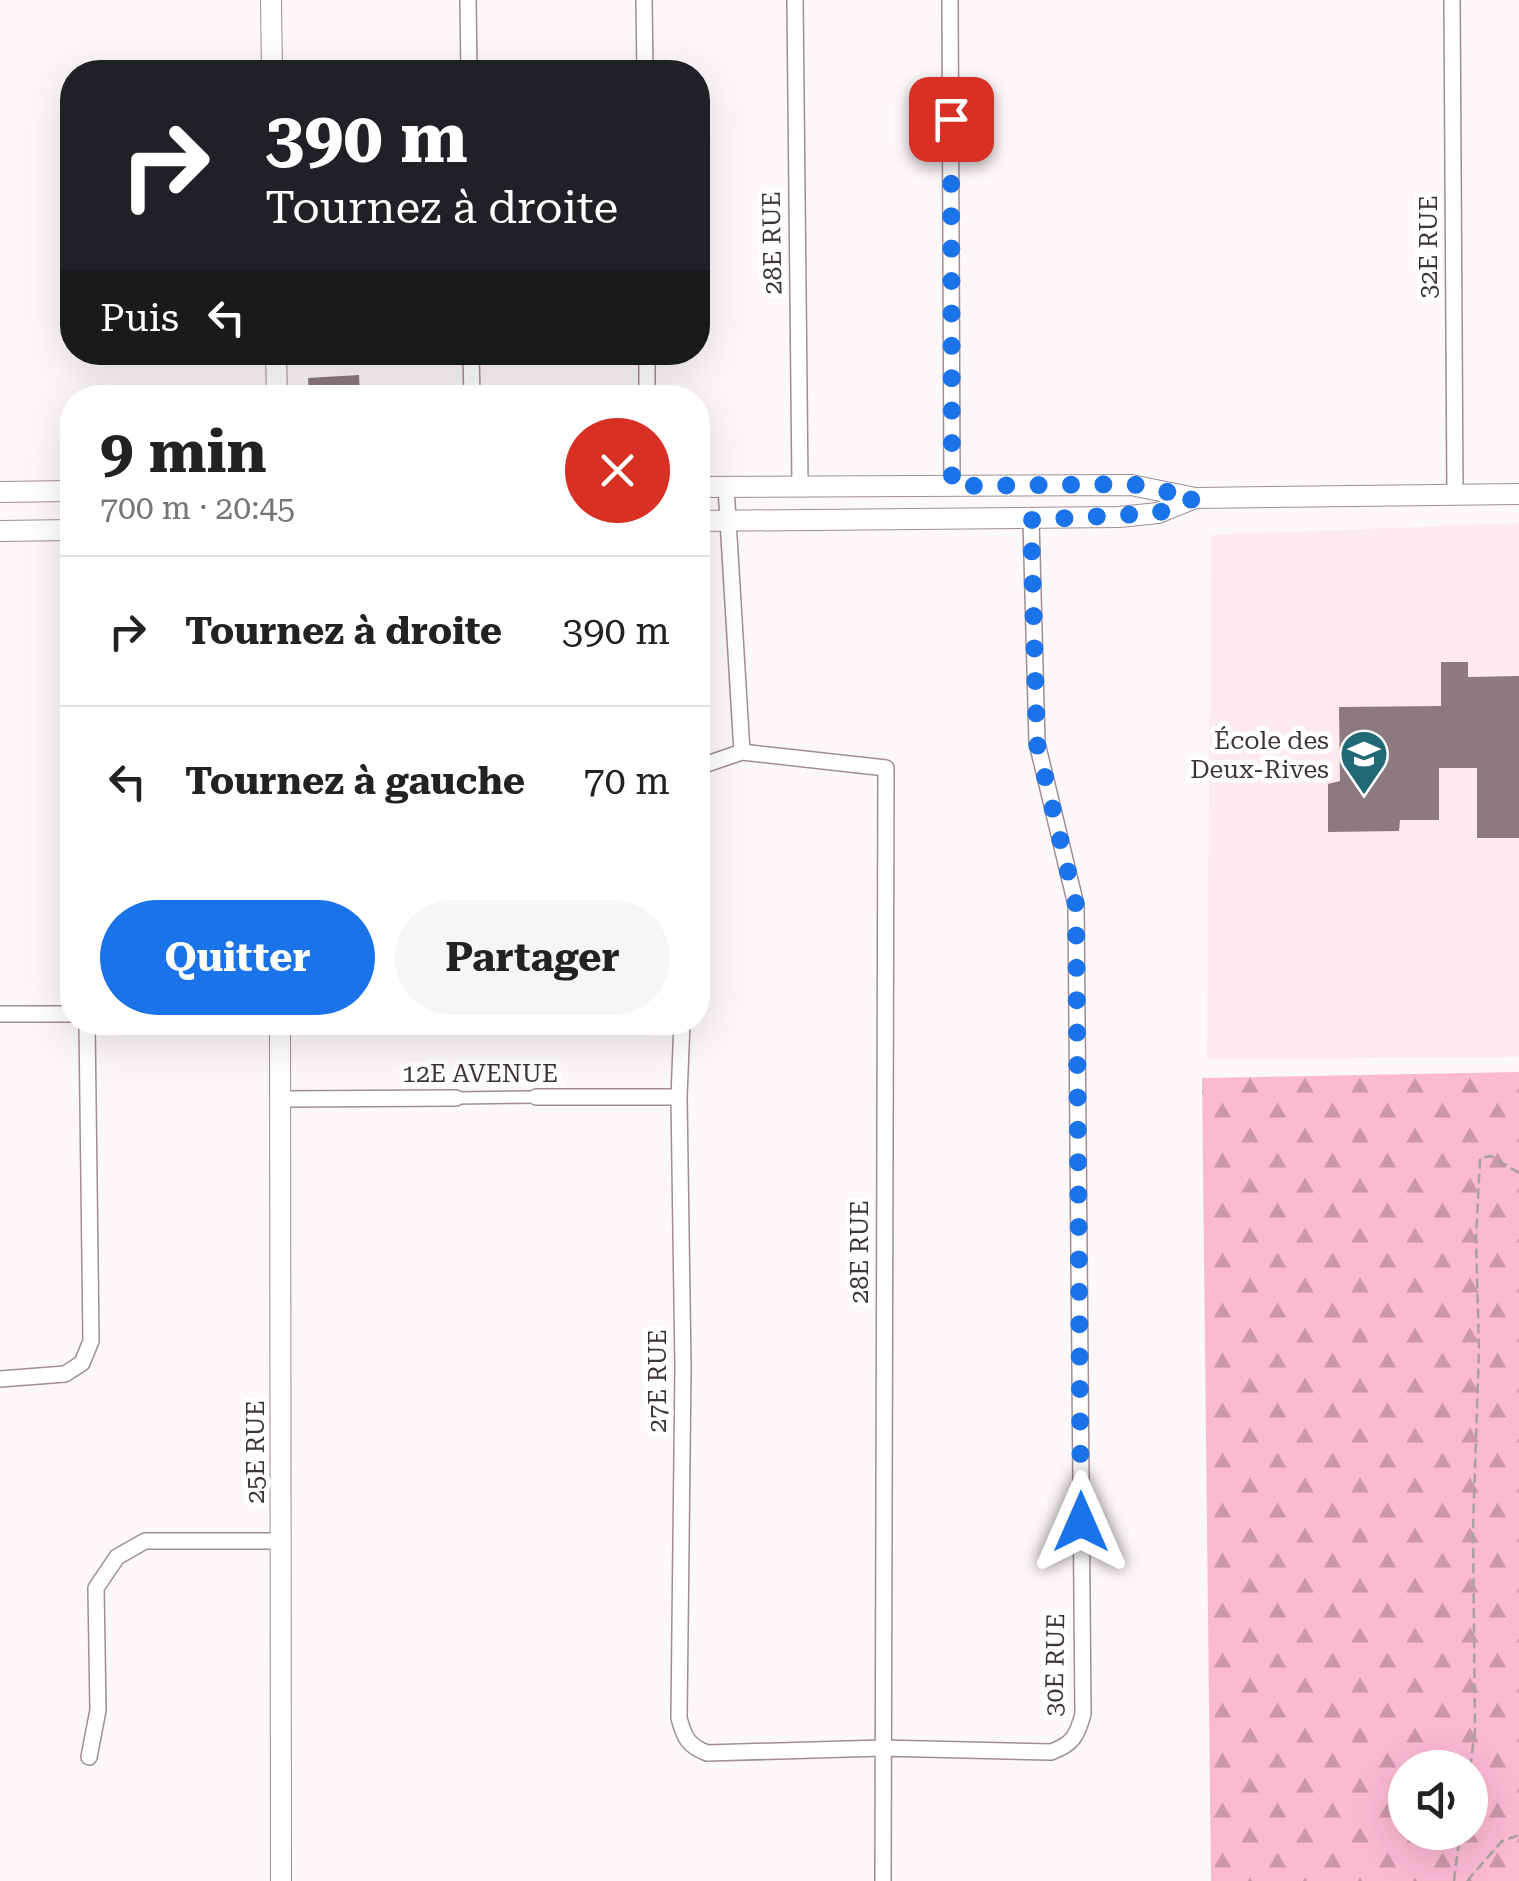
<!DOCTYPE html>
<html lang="fr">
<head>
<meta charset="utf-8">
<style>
  body { margin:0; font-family:"Roboto Serif",serif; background:#f6f6f6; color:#222; height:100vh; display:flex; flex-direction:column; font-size:38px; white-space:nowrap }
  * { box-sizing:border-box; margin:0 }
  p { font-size:32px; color:#767676 }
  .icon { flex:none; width:55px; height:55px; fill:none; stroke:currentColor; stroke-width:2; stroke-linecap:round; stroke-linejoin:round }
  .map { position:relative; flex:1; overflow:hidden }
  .drawer { position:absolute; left:60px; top:385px; width:650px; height:650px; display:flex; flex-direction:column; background:#fff; border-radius:40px; box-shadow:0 10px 40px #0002 }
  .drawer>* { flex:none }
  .hud { position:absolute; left:60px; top:60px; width:650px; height:305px; border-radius:40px; box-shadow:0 10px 40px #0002; background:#202124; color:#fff; overflow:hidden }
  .controls { position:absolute; left:1388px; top:1750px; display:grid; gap:20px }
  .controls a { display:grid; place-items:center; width:100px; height:100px; border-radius:50%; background:#fff; box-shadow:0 10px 40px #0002; font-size:50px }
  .pin { position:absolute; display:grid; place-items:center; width:85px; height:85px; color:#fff; margin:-42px; border-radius:20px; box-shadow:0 5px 15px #0006 }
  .me { position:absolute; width:110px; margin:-55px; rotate:0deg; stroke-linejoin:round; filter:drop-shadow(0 0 8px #0008) }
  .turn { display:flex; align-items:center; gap:35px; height:210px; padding:0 40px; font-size:45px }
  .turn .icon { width:130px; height:130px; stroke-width:2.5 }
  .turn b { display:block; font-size:70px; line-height:85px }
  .then { display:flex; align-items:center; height:95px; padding:0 40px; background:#0003; gap:20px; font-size:38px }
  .round { display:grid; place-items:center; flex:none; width:105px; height:105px; border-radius:52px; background:#f6f6f6 }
  .headline { display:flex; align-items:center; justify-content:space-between; height:170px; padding:0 40px }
  h1 { font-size:60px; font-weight:700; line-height:75px }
  .action { display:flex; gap:20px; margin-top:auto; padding:20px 40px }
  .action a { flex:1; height:115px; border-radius:60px; background:#1a73e8; color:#fff; font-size:40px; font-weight:700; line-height:115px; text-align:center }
  .action a+a { background:#f6f6f6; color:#222 }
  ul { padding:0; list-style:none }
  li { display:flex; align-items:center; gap:30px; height:150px; padding:0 40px; border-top:2px solid #e0e0e0 }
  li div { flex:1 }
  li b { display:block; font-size:38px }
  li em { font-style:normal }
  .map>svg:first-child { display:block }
  .built { fill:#fdeaf0 }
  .forest { fill:url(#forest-firs); fill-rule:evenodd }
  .building { fill:#8d7980 }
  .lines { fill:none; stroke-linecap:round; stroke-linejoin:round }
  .pedestrian-casing { stroke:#a28d95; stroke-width:14 }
  .minor-casing { stroke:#a28d95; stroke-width:18 }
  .tertiary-casing { stroke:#a28d95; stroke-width:22 }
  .path { stroke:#a8a1a4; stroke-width:2.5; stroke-dasharray:10 5; stroke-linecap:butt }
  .pedestrian { stroke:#fff; stroke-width:11 }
  .minor { stroke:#fff; stroke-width:15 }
  .tertiary { stroke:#fff; stroke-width:20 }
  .route { stroke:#1a73e8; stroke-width:18; stroke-dasharray:0 32.4 }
  .labels { text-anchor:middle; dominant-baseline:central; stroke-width:10; stroke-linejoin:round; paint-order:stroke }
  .street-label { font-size:25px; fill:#3e3538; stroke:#fff }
  .poi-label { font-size:25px; fill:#3e3538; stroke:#fff; text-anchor:end }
</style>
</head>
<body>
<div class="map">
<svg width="1519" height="1881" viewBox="0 0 1519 1881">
  <defs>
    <pattern id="forest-firs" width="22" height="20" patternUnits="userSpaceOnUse" patternTransform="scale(2.5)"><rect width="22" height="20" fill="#fbb9d2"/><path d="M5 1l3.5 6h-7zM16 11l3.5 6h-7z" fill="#cd97ab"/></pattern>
  </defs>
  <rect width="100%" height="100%" fill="#fcf7f9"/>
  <path class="built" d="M1519,523V1057L1207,1059L1211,535Z"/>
  <path class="forest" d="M1519,1072V1881H1211L1202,1078ZM1405,1768H1470V1832H1405Z"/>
  <path class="building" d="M359,375L360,398H309L308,378Z
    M1441,662H1468V677L1519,676V838H1477V768H1439V820H1400L1399,831L1328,832V784L1340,781L1339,707L1441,706Z"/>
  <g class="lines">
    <g class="pedestrian-casing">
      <path id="pedestrian" d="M456,1098L536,1097"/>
    </g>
    <g class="minor-casing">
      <path id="minor" d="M468,0L469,72
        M644,0L645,72
        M795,0L800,486
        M950,0L952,487
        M1452,0L1455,495
        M471,352L472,398
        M647,352V398
        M742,752L886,768L883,1881
        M698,767L742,752L726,487
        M0,1014H72
        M682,1022L679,1097L683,1367L679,1718C684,1737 688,1746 707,1753L882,1748L1051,1752C1073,1744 1077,1736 1083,1714L1076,905L1037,743L1031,520
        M536,1097H679
        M282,1099L456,1098
        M0,1379L65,1374L82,1363L91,1341L87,1022
        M89,1757L98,1710L96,1588L117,1557L145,1541H279"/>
    </g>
    <g class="tertiary-casing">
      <path id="tertiary" d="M271,0L272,72
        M276,352L277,398
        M698,487L1131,485L1195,498L1519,494
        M0,492L72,491
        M698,521L1119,517L1158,513L1195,498
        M0,531L72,530
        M280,1022L281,1881"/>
    </g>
    <path class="path" d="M1470,1768L1475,1731L1473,1530L1479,1349L1476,1239L1480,1158L1491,1156L1519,1173
      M1454,1881L1460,1832
      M1467,1881L1502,1841L1519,1835"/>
    <use href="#pedestrian" class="pedestrian"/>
    <use href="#minor" class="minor"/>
    <use href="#tertiary" class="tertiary"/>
  </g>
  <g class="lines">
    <path class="route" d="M951,119L952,486L1132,484L1195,498L1158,513L1031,520L1037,744L1076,905L1081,1522"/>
  </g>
  <defs>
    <g id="school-pin" transform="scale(2.5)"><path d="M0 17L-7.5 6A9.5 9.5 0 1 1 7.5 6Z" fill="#206975" stroke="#fff"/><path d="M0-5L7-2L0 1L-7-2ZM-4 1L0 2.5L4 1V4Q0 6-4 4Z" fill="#fff"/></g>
  </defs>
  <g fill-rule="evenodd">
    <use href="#school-pin" x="1364" y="754"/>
  </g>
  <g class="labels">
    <g class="street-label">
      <text transform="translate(772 243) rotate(-91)">28E RUE</text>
      <text transform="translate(1428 247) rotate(-90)">32E RUE</text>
      <text x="480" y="1073">12E AVENUE</text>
      <text transform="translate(859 1252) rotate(-90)">28E RUE</text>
      <text transform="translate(657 1381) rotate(-90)">27E RUE</text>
      <text transform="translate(255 1452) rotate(-90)">25E RUE</text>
      <text transform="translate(1055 1665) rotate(-89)">30E RUE</text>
    </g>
    <g class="poi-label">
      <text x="1329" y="740">École des<tspan x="1329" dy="29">Deux-Rives</tspan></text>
    </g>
  </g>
</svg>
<div class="controls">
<a><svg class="icon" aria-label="sound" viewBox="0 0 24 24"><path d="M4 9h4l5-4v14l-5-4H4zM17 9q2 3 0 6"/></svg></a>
</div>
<div class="pin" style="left:951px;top:119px;background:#d93025"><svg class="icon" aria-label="arrive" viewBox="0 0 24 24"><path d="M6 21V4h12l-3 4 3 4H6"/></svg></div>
<svg class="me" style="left:1081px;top:1522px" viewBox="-20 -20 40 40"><path d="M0-17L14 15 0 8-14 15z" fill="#1a73e8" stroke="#fff" stroke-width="4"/></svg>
<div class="hud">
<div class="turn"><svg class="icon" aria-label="right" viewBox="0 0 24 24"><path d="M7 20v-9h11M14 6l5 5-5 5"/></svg><div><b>390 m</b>Tournez à droite</div></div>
<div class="then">Puis<svg class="icon" aria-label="left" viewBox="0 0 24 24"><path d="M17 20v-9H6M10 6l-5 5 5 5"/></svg></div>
</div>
<section class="drawer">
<div class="headline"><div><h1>9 min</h1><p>700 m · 20:45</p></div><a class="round" style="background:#d93025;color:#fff"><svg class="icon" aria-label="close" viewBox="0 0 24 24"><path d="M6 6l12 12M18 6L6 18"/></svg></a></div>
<ul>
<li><svg class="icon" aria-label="right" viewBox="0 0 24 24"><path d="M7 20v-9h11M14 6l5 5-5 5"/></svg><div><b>Tournez à droite</b></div><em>390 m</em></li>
<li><svg class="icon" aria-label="left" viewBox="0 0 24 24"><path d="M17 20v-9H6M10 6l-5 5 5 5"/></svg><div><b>Tournez à gauche</b></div><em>70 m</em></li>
</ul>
<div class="action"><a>Quitter</a><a>Partager</a></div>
</section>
</div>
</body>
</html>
